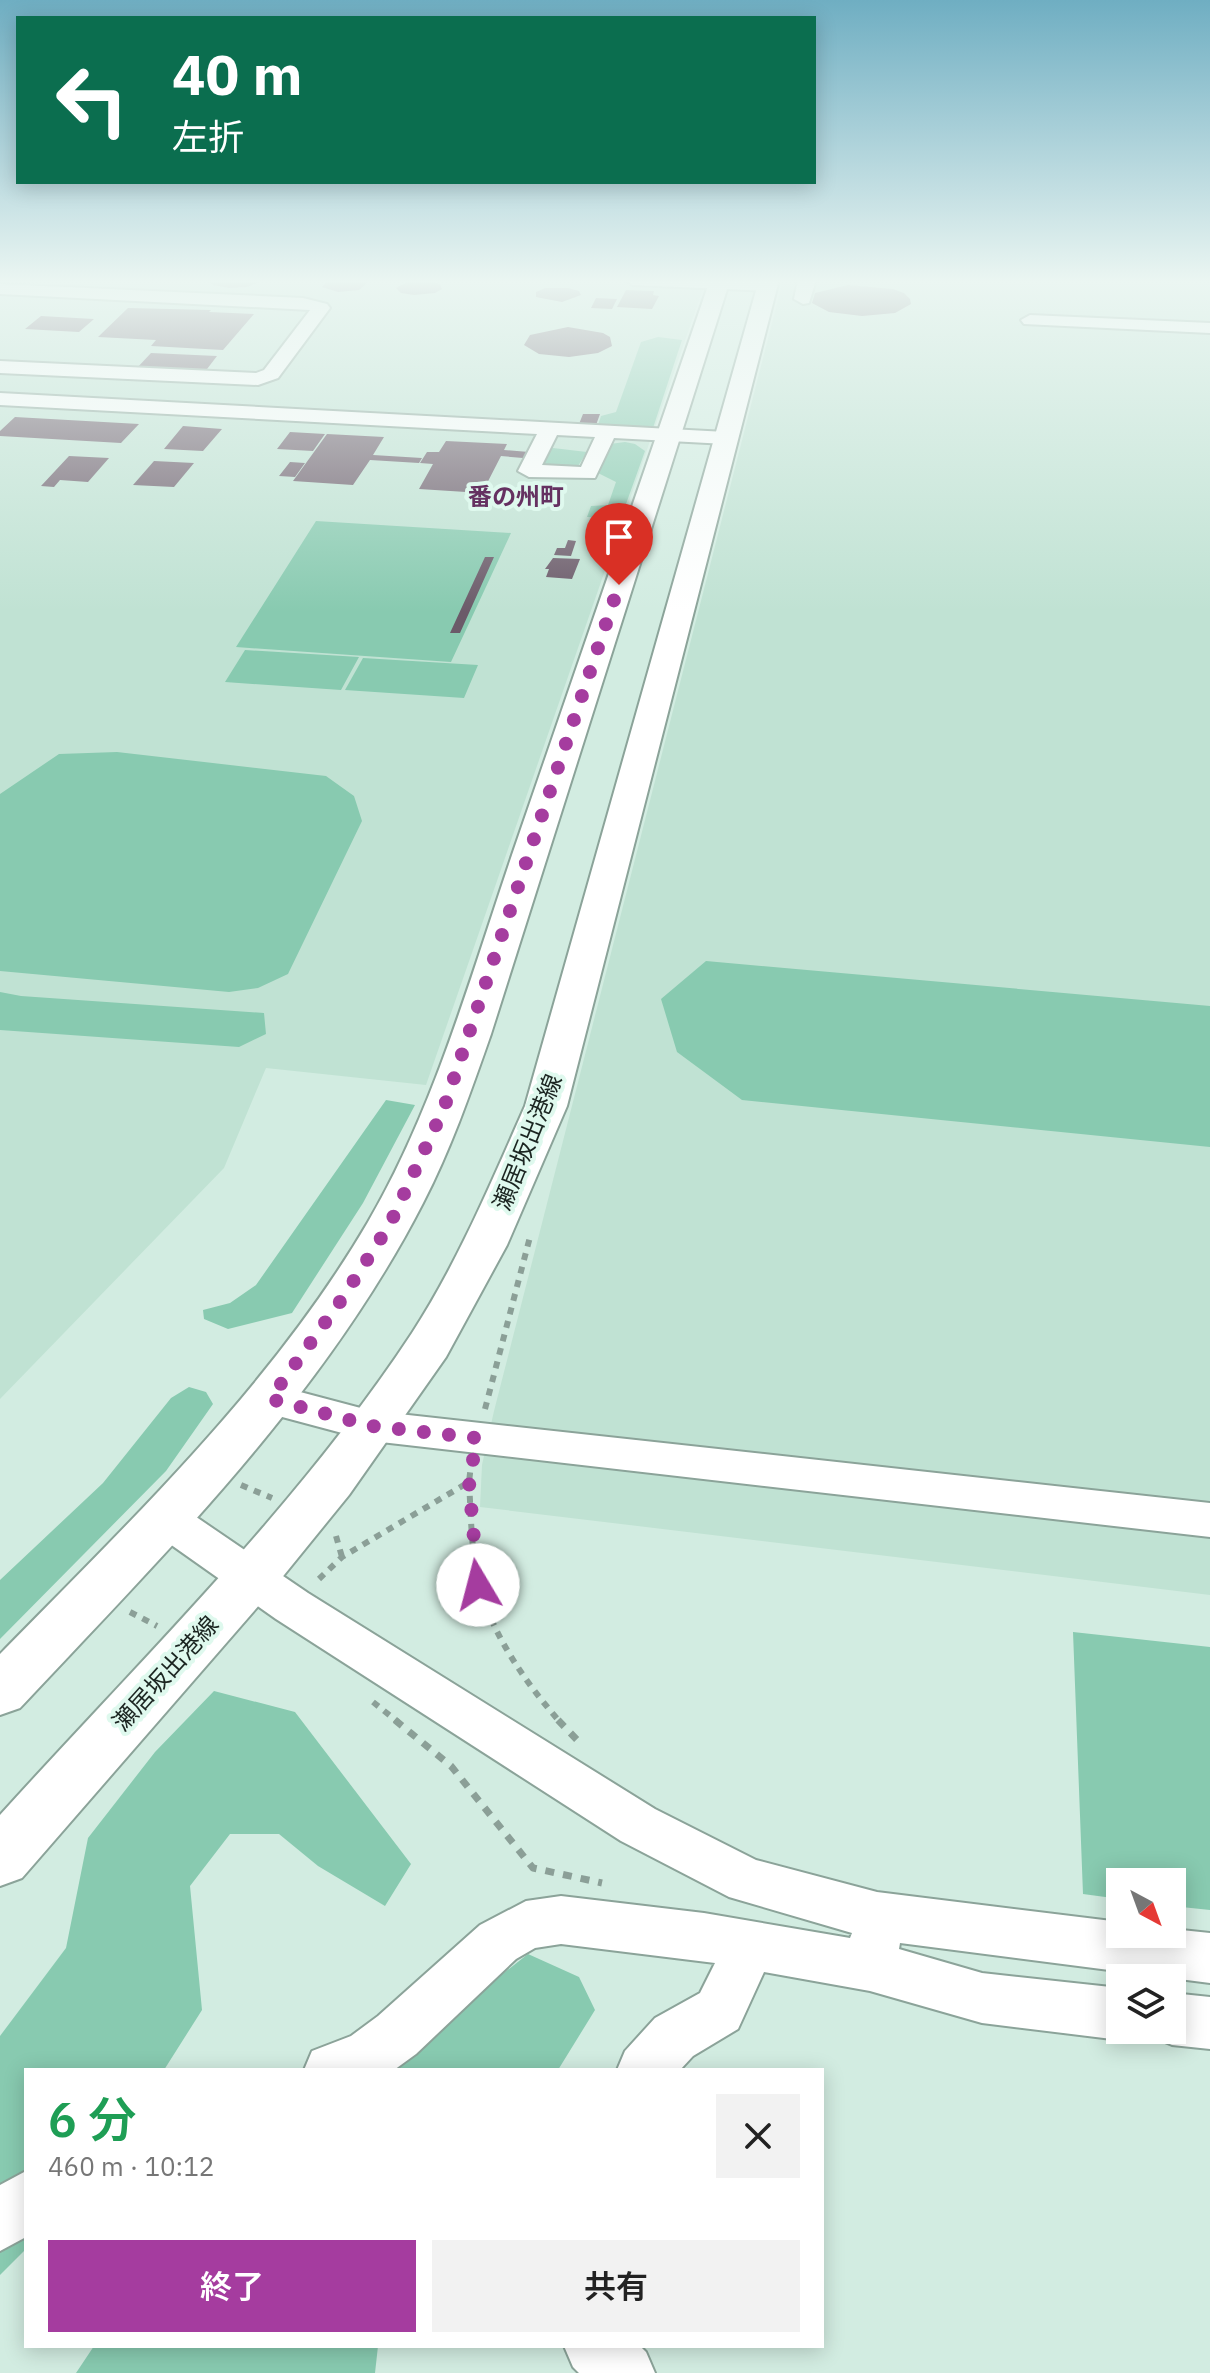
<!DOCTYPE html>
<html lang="ja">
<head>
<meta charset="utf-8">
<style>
  body { margin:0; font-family:"IBM Plex Sans","Noto Sans JP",sans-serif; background:#f2f2f2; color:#222; height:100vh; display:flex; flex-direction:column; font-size:30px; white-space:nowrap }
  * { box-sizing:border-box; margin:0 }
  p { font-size:26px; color:#767676 }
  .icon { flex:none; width:44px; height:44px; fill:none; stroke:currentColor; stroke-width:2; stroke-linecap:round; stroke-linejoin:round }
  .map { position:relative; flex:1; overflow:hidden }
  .sheet { position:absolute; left:24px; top:2068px; width:800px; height:280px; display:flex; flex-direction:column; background:#fff; border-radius:0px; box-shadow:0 4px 20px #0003 }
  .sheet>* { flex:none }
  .hud { position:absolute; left:16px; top:16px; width:800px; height:168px; border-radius:0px; box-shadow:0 4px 20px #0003; background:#0b6e4f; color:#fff; overflow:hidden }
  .needle { width:52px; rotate:139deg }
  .fabs { position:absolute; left:1106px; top:1868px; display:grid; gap:16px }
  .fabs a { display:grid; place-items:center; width:80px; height:80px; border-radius:0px; background:#fff; box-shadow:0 4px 20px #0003; font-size:40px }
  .pin { position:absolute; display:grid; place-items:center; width:68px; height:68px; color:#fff; margin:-82px -34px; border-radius:50% 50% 50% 0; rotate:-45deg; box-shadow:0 0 8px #0007 }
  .pin .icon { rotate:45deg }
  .me { position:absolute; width:88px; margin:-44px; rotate:352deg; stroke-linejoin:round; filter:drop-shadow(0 0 6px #0008) }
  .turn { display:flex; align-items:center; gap:28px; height:168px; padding:0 24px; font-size:36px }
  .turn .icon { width:104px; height:104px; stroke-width:2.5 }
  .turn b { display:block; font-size:56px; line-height:68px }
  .round { display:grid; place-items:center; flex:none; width:84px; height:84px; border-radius:0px; background:#f2f2f2 }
  .overview { display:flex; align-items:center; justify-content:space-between; height:136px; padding:0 24px }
  h1 { font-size:48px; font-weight:600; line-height:60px; color:#1e9e55 }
  .primary-button { display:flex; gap:16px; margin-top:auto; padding:16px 24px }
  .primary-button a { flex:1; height:92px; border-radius:0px; background:#a53c9f; color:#fff; font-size:32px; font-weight:600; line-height:92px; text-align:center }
  .primary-button a+a { background:#f2f2f2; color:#222 }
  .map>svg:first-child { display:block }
  .built { fill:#c0e2d3 }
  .green { fill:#88cab0 }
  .building { fill:#6b5a69 }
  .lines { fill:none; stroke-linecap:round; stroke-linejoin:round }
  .minor-casing { stroke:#8ba399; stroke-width:4 }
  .major-casing { stroke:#8ba399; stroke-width:4 }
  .path-far1 { stroke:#8b9f97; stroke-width:6; stroke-dasharray:7 7; stroke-linecap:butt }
  .path { stroke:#8b9f97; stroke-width:7; stroke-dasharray:9 9; stroke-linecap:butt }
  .minor { fill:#fff; fill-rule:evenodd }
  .major { fill:#fff; fill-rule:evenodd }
  .route { stroke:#a53c9f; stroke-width:14; stroke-dasharray:0 25.2 }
  .labels { text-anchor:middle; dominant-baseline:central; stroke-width:8; stroke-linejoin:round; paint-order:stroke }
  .far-quarter-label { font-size:24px; font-weight:bold; fill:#653161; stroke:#dff9ee }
  .street-label { font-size:24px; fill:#1b2521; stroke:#dff9ee }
</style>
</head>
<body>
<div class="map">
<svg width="1210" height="2373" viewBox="0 0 1210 2373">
  <rect width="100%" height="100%" fill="#d2ece1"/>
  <path class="built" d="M0,280H706L426,1085L266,1068L224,1168L0,1399Z
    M783,280H1210V1595L480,1507L482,1465L494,1411Z"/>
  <path class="green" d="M658,337L682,340L653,428L598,425L601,416L616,412L641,342Z
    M625,442L635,444L645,451L621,518L587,517L591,506L608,505L616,482L598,473L610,444Z
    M553,448L587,452L578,466L545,465L543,463L549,449Z
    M316,521L511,533L451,662L236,647Z
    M245,650L359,657L341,690L225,682Z
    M363,658L478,665L464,698L345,690Z
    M117,752L326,776L354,796L362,821L288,974L258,988L229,992L0,971V794L59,754Z
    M706,961L1210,1006V1147L742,1100L677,1052L661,999Z
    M0,992L21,996L264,1013L266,1034L239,1047L0,1030Z
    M386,1100L415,1105L363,1203L292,1313L228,1329L204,1319L203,1310L230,1303L256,1285Z
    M189,1387L206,1392L213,1404L166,1471L0,1639V1580L103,1483L171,1398Z
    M1073,1632L1210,1647V1910L1172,1906V1882H1120V1899L1083,1894Z
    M214,1691L295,1712L411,1864L385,1906L318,1866L279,1834H230L190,1886L202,2010L164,2070H26V2249L0,2275V2036L66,1948L88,1838L155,1752Z
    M528,1954L579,1977L595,2010L558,2070H380Z
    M94,2346H378L375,2373H76Z"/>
  <path class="building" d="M208,280H265L247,287L229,288L213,285Z
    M328,280H363L367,283L359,290L338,292L322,287Z
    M430,281L440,284L442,289L435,293L414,295L401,293L396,288L407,282Z
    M848,285L893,289L904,293L910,299L911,304L895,313L862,316L829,312L812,303L815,293Z
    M545,288H568L579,291L581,295L562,302L536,297V292Z
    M626,290L654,291L653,295L659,296L652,309L617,307Z
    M596,298L617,299L612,309L591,308Z
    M128,308L211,310L209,312L254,314L223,350L151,346L156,340L98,337Z
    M41,316L94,319L79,332L25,329Z
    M568,327L603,333L610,337L612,346L598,353L569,357L539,354L524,345L530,335Z
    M151,353L217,356L204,373L136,369Z
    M583,414H600L596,425L579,424Z
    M15,417L139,424L121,443L0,436V431Z
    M183,426L222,429L203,451L164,449Z
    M290,432L325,434L313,451L277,449Z
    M327,434L384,437L373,455L422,458L419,463L370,460L353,485L293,481Z
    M446,441L507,444L504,450L529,452L523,458L501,456L482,493L419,489L433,464L420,463L427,452H439Z
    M69,456L109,458L88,482L60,480L54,487L41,486Z
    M154,461L194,463L174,487L133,485Z
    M290,462L305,463L295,477L279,476Z
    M568,540L576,541L571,556L554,555L557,548H565Z
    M485,557H494L460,633H450Z
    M553,558L580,559L572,579L546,577L549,569H545Z"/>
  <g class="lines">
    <g class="minor-casing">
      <path id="minor" d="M624,280H749L767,281L776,286L767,291L633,285Z
        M798,280H816L809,303L803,304L794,299Z
        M0,284L303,298L327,304L330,308L278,378L258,385L0,373V361L256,373L264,370L310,310L0,294Z
        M1030,315L1210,323V333L1024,324L1021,320Z
        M0,393L726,432L736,438L726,444L614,438L595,478L529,477L518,471L537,434L0,405ZM557,435L595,437L581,467L542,465Z
        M270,1384L372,1411L1210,1503V1537L372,1441L256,1410L250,1399L256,1388Z
        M168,1503L183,1508L308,1593L655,1809L756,1860L877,1892L1120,1922V1934H1172V1929L1210,1933V1983L900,1943L899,1949L982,1973L1120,1988V2030H1140L1120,2040L982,2023L870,1991L764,1972L738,2029L693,2056L680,2070H617L625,2051L655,2018L700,1993L715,1963L561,1944L535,1948L516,1959L416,2054L394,2070H304L312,2051L351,2036L378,2016L480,1925L526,1901L561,1896L704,1913L850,1938L852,1933L729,1897L621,1841L276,1619L153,1532L147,1520L153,1508Z
        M1172,1993L1210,1997V2049L1172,2045L1153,2037L1150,2030H1172Z
        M26,2171V2237L0,2251V2185Z
        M564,2346H640L646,2352L655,2373H579L573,2367Z"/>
    </g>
    <g class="major-casing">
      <path id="major" d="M710,280H730L491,1034C471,1091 451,1149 423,1203C324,1396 167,1551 20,1708L0,1715V1654C132,1519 272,1386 368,1222C434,1109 470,978 512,855C578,663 644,472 710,280Z
        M759,280H779L567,1106L507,1245L446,1357L349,1495L267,1596L22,1878L0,1886V1815C141,1659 296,1509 412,1333C458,1262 491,1183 525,1106Z"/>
    </g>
    <path class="path-far1" d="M485,1409L531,1233
      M469,1482C471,1514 471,1548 478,1580C490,1632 525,1682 560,1722
      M241,1485L272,1498
      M336,1536L342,1557
      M319,1579L342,1557L469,1482L471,1465
      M130,1612L157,1626
      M373,1702L398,1722"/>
    <path class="path" d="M395,1720L451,1766L533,1868L602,1883
      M558,1720L579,1742"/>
    <use href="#minor" class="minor"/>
    <use href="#major" class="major"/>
  </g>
  <linearGradient id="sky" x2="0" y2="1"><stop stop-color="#6faec2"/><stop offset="0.46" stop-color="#ebf6f2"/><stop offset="1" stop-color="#ebf6f2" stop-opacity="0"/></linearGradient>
  <rect width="1210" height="612" fill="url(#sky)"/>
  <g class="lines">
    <path class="route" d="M478,1585L469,1482L477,1438L372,1426L270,1399L342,1299L390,1224L444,1108L619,585"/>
  </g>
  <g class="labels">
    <g class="far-quarter-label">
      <text x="516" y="496">番の州町</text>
    </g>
    <g class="street-label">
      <text transform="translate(527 1142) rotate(-68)">瀬居坂出港線</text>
      <text transform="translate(165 1673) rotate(-48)">瀬居坂出港線</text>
    </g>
  </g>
</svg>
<div class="fabs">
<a><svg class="needle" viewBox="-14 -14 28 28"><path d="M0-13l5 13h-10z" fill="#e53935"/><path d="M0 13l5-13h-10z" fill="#767676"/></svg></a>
<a><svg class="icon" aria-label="layers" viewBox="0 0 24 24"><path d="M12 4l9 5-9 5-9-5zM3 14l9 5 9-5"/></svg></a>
</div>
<div class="pin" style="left:619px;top:585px;background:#d93025"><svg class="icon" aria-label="arrive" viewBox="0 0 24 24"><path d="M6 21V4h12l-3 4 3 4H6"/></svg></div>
<svg class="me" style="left:478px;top:1585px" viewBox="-20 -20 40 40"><circle r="19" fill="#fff"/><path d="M0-13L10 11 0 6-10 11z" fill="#a53c9f"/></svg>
<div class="hud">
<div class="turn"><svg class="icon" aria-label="left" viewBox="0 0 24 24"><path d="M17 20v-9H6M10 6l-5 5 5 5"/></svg><div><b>40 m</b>左折</div></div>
</div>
<section class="sheet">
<div class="overview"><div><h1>6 分</h1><p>460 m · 10:12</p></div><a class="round"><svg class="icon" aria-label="close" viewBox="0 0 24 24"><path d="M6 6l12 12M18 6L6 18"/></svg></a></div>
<div class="primary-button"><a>終了</a><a>共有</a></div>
</section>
</div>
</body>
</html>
